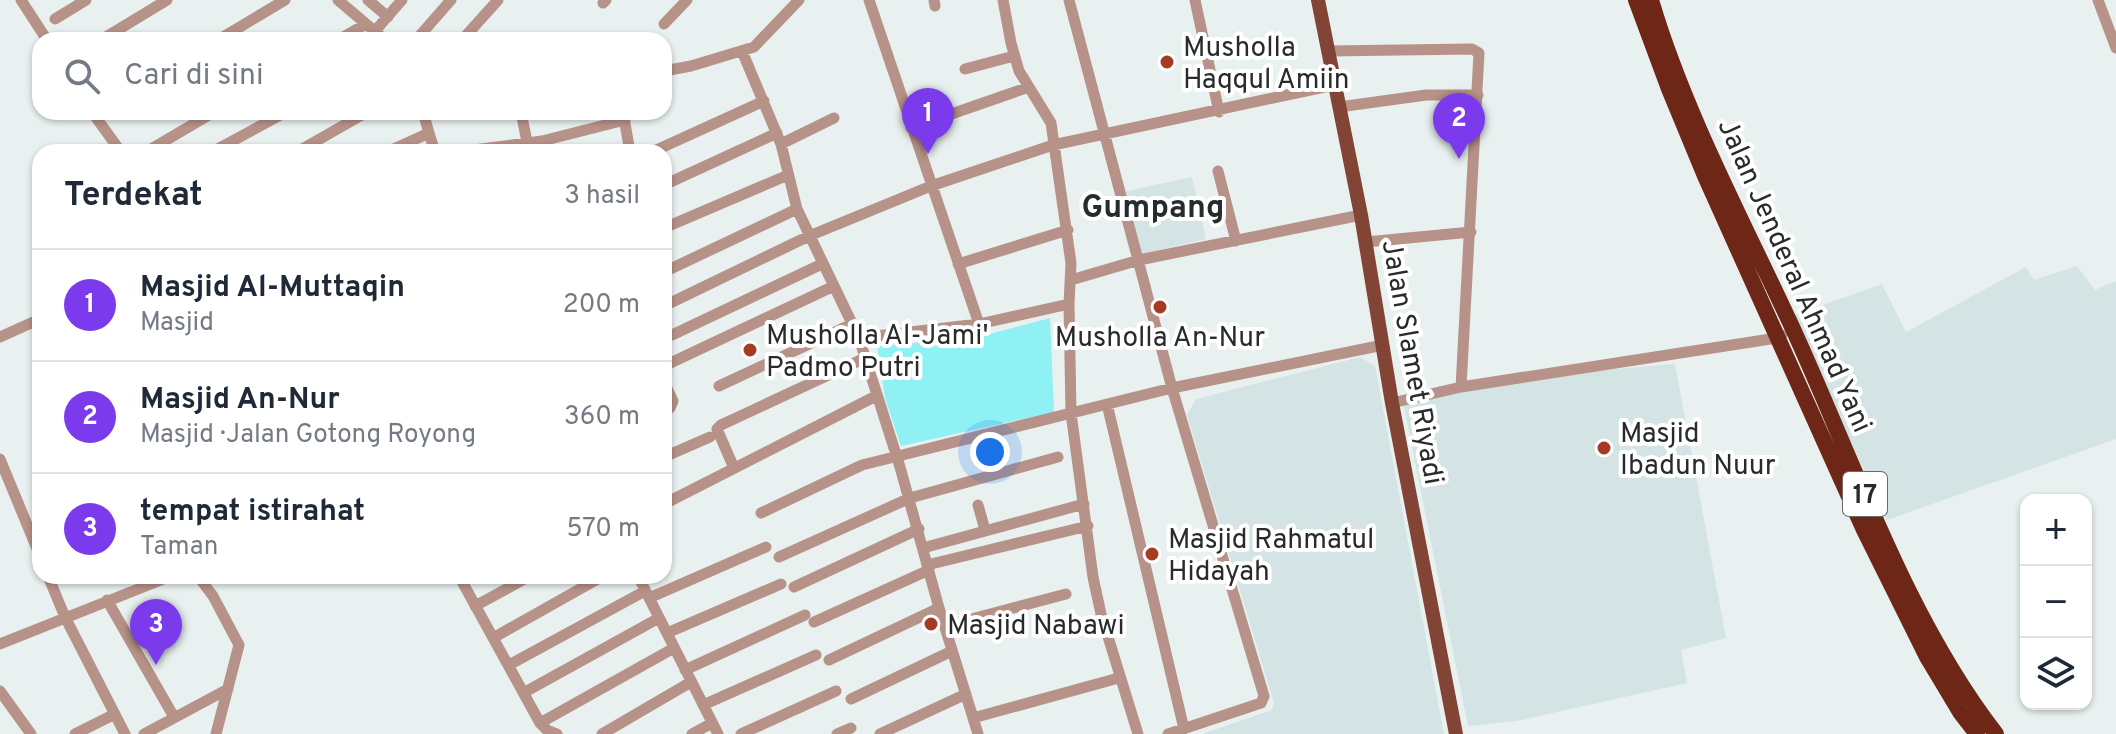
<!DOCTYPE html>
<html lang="id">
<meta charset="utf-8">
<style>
body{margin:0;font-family:Overpass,sans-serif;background:#f2f2f3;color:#1f2937}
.controls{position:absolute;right:24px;bottom:24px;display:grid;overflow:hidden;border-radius:16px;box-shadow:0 2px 6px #0004}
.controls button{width:72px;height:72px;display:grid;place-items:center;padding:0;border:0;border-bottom:2px solid #e0e1e3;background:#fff;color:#1f2937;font:40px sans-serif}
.you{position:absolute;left:990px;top:452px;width:28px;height:28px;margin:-20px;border:6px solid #fff;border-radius:50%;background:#1a73e8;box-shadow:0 0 0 12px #1a73e833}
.badge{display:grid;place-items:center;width:52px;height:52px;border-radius:50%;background:#7c3aed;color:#fff;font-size:26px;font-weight:700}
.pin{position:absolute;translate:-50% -66px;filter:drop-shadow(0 2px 4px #0008)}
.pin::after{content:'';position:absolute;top:42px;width:28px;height:24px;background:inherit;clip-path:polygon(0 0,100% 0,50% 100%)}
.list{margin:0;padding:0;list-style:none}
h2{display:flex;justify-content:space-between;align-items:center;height:104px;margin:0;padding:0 32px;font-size:34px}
h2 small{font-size:26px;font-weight:400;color:#747a83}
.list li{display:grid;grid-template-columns:52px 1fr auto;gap:24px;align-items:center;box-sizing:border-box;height:112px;padding:0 32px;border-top:2px solid #e0e1e3}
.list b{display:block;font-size:30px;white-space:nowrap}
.list p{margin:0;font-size:26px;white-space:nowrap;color:#747a83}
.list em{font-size:26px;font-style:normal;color:#747a83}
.icon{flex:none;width:44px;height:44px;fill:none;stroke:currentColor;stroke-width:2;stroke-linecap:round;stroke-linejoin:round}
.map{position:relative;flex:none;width:2116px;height:734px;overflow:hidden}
.search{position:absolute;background:#fff;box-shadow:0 2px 6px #0004;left:32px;top:32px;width:640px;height:88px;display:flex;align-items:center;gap:20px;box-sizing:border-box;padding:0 28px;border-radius:24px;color:#747a83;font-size:30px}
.panel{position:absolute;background:#fff;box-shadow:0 2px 6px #0004;left:32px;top:144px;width:640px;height:440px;border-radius:24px}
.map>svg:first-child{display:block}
</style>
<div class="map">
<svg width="2116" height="734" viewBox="0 0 2116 734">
<rect width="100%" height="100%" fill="#e9f0f0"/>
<path fill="#d4e3e4" d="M 1192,177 L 1206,239 L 1137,255 L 1123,192 Z
M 2077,266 L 2095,290 L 2116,281 L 2116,439 L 1887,520 L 1792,316 L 1882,284 L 1906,332 L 2026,267 L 2034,280 Z
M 1360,357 L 1375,366 L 1444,734 L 1202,734 L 1272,710 L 1274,703 L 1187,415 L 1196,399 Z
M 1675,364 L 1726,638 L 1681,650 L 1687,683 L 1517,721 L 1468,726 L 1403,402 L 1544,375 Z"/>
<path fill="#90f1f5" d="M 1050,318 L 1054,412 L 901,446 L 885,398 L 877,346 L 975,338 Z"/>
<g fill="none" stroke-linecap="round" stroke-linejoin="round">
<path stroke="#b79288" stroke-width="11" d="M 21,0 L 47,40
M 338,0 L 385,40
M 368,0 L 388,17
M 869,0 L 979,324
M 934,0 L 935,6
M 1003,0 L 1011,43 L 1019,71 L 1051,123 L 1071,263 L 1069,304 L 1071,413 L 1093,577 L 1101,614 L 1138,734
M 1195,0 L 1219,112
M 2098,0 L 2116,48
M 603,3 L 606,0
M 55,19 L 86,0
M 664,24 L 687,0
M 375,31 L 402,0
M 101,40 L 167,0
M 218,40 L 285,0
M 338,40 L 366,24
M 416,40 L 451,0
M 462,40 L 498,0
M 742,51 L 781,144 L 797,209 L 859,338 L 900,467 L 939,608 L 978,734
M 1328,51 L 1472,49 L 1479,53 L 1461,387
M 965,69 L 1014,56
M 664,71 L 691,66 L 754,47 L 799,0
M 1339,107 L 1426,95 L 1478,95
M 92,112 L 121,152
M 521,112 L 529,152
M 623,112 L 630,152
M 911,128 L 1029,87
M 429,133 L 435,152
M 781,144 L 834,118
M 466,151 L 542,141 L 625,120
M 146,152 L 214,112
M 212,152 L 286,112
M 297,152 L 367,112
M 387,152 L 429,133 L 423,112
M 652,152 L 764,101
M 1218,171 L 1236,241
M 664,185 L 777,133
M 664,228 L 788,175
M 1366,242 L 1471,232
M 958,264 L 1068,230
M 664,272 L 797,209
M 1071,280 L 1139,260 L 1361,215
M 664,306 L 809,236 L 931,186 L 1053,145 L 1334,85
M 672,335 L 822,264
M 0,337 L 40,319
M 859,338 L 979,324 L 1069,304
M 664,366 L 834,286
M 664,382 L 673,401 L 670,408 L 664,412
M 719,386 L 852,324
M 1392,403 L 1461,387 L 1777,338 L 1782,335
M 1107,404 L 1184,729
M 664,457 L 710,437
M 0,459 L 40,556
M 734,468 L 717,429 L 721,425 L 865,358
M 664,504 L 876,396
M 978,505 L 985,530
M 761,513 L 862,465 L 1172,388 L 1069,0
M 923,548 L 1084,504
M 779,557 L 910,498 L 1058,457
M 927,565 L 1088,526
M 48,576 L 65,617 L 125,734
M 198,576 L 213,596 L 239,645 L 216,734
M 459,576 L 540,723 L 547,730 L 557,734
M 638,576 L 718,734
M 794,587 L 919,529
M 649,598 L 766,547
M 107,600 L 174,717
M 475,606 L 530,576
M 814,622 L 929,570
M 945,626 L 1066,594
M 667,633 L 781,584
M 493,638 L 603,576
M 0,644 L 171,576
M 829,660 L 939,608
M 509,665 L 645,591
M 685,670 L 805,615
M 0,691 L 31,734
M 525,692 L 659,618
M 851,699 L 952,651
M 703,705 L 816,655
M 973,718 L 1115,679
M 540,723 L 674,648
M 75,734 L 115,714
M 144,734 L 228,689
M 602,734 L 691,682
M 692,734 L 712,723
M 741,734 L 836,691
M 837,734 L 851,728
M 880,734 L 966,694
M 1168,734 L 1261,703 L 1264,696 L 1172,388 L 1383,345"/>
<path stroke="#824535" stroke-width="14" d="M 1318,0 L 1361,215 L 1392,403 L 1456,734"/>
<path stroke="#6e2716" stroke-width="16" d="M 1636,0 L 1669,89 L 1705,176 L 1864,530 L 1927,657 L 1960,712 L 1977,734
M 1651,0 C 1684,112 1744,223 1793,329 C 1854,462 1906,618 1996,734"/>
</g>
<g fill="#a43b22" stroke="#fff" stroke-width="3">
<circle cx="1167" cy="62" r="8"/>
<circle cx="1160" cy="307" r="8"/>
<circle cx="750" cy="350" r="8"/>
<circle cx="1604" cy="448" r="8"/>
<circle cx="1152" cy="554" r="8"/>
<circle cx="931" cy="624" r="8"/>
</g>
<g text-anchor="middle" stroke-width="8" stroke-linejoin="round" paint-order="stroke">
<rect fill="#fff" stroke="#696b6b" stroke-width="2" x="1843" y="472" width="44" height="44" rx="6"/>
<g font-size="26" font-weight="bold" fill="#292b2b">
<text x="1865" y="503">17</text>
</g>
<g font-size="28" fill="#292b2b" stroke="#fff" text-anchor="start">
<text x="1183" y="56">Musholla<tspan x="1183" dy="32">Haqqul Amiin</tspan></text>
<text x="766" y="344">Musholla Al-Jami'<tspan x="766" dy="32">Padmo Putri</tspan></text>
<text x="1160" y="346" text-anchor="middle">Musholla An-Nur</text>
<text x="1620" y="442">Masjid<tspan x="1620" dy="32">Ibadun Nuur</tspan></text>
<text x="1168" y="548">Masjid Rahmatul<tspan x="1168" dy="32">Hidayah</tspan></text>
<text x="947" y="634">Masjid Nabawi</text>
</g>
<g font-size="28" fill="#292b2b" stroke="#fff">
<text transform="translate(1796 275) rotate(66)" y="10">Jalan Jenderal Ahmad Yani</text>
<text transform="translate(1414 362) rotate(80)" y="10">Jalan Slamet Riyadi</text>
</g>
<g font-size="32" font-weight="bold" fill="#262c2c" stroke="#fff">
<text x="1153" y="217">Gumpang</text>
</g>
</g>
</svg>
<div class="controls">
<button>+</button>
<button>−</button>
<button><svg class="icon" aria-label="layers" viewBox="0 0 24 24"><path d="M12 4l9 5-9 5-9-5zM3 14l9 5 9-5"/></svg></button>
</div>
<div class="you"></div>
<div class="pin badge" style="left:928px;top:154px">1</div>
<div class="pin badge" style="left:1459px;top:159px">2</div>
<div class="pin badge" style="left:156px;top:665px">3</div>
<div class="search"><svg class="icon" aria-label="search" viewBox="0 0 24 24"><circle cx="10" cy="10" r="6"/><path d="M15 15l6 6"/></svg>Cari di sini</div>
<section class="panel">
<h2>Terdekat<small>3 hasil</small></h2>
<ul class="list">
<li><span class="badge">1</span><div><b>Masjid Al-Muttaqin</b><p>Masjid</p></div><em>200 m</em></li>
<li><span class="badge">2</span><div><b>Masjid An-Nur</b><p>Masjid · Jalan Gotong Royong</p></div><em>360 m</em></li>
<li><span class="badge">3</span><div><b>tempat istirahat</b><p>Taman</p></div><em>570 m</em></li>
</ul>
</section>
</div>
